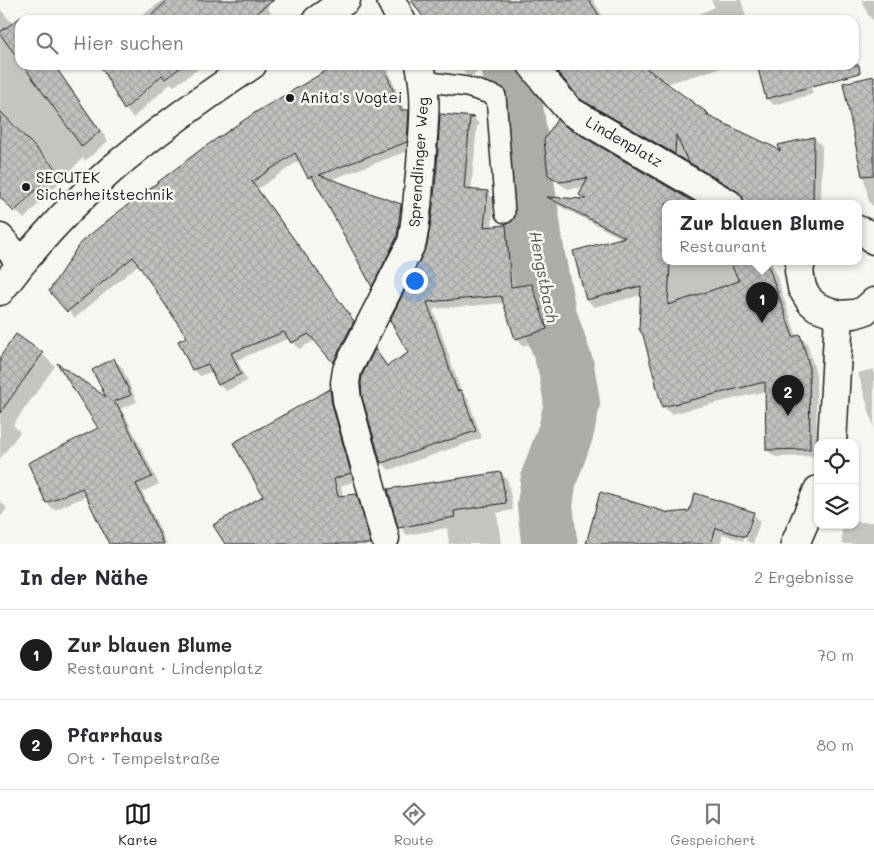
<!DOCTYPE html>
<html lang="de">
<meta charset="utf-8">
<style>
body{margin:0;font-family:Mali,sans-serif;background:#f2f2f3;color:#2b2b33}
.controls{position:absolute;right:15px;bottom:15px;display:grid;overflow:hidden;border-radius:10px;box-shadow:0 1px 4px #0004}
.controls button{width:45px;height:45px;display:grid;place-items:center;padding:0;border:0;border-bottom:1px solid #e1e1e2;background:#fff;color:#2b2b33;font:25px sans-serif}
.you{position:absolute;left:414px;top:280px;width:18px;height:18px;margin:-12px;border:4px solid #fff;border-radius:50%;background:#1a73e8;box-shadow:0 0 0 8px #1a73e833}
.badge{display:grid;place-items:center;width:32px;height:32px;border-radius:50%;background:#1c1c1c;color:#fff;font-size:16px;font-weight:700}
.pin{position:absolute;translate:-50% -41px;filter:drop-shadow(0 1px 2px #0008)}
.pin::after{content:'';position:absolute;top:26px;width:18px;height:15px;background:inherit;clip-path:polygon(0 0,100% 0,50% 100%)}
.popup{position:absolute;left:662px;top:200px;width:200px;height:65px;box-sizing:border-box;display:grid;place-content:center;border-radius:10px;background:#fff;filter:drop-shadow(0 1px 4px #0005);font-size:16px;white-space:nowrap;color:#7c7c81}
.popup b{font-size:19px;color:#2b2b33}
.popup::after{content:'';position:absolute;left:50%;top:100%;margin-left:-10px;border:10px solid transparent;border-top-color:#fff}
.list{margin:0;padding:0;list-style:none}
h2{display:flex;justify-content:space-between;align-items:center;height:65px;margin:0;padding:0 20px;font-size:21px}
h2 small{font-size:16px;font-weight:400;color:#7c7c81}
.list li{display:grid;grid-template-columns:32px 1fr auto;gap:15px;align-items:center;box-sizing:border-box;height:90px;padding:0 20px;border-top:1px solid #e1e1e2}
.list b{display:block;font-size:19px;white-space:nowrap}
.list p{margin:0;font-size:16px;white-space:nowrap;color:#7c7c81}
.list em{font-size:16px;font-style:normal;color:#7c7c81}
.icon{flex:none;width:28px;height:28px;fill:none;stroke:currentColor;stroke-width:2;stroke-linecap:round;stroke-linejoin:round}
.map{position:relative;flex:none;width:874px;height:544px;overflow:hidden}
.search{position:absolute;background:#fff;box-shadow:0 1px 4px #0004;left:15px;right:15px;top:15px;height:55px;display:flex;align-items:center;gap:12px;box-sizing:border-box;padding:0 18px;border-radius:15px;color:#7c7c81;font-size:19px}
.sheet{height:245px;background:#fff}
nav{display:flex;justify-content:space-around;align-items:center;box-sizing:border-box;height:70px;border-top:1px solid #e1e1e2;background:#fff;font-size:14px;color:#7c7c81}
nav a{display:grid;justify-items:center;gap:2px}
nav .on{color:#1c1c1c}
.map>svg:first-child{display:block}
</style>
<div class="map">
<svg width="874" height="544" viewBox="0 0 874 544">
<defs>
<pattern id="building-cross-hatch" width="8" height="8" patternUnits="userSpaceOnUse" patternTransform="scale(1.25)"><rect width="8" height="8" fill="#c0c0bd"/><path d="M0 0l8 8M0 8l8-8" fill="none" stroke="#a4a4a2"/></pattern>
</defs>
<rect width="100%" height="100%" fill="#f6f6f2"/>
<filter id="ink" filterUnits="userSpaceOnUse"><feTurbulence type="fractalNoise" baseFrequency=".02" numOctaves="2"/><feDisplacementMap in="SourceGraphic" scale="10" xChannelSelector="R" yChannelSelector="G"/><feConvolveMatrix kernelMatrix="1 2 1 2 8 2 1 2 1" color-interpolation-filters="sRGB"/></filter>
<g filter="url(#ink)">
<path fill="#0003" d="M 163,0 L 264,0 L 273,17 L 269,20 L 136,20 Z
M 418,0 L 593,0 L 605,20 L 427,20 Z
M 711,0 L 741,0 L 747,20 L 685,20 L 715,7 Z
M 862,0 L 874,0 L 874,21 L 868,15 Z
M 0,9 L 13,24 L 21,19 L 22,20 L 20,20 L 20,65 L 55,65 L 108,141 L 85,161 L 83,158 L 24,219 L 0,195 Z
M 102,65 L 204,65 L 174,86 L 171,83 L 133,118 L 125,109 Z
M 338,65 L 386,65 L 405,111 L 408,112 L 415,119 L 413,149 L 330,180 L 401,205 L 408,212 L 403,244 L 379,292 L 373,286 L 318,183 L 316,184 L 309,177 L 300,160 L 258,189 L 360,329 L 340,369 L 316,340 L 299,349 L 290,338 L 237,360 L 247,381 L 226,391 L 219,384 L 213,371 L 200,376 L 193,369 L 188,338 L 139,264 L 75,318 L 51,291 Z
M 458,65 L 487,65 L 469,78 Z
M 554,65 L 730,65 L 666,84 L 712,119 L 782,153 L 814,138 L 822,146 L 821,204 L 752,204 L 746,198 L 590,107 L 581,98 Z
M 758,65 L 805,65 L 813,94 L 774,105 L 767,98 Z
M 441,115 L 474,118 L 480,125 L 477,126 L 471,191 L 487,192 L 494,199 L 492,227 L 506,226 L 513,234 L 518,287 L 532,286 L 539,293 L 553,336 L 523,346 L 516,338 L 505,303 L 433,309 L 461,391 L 468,399 L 482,438 L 389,470 L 382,462 L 375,351 L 389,367 L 409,354 L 429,245 L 438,167 Z
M 561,126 L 696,204 L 666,204 L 666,262 L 696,262 L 695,265 L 703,262 L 771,262 L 781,287 L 780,287 L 797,337 L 799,336 L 807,343 L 816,374 L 817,456 L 775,457 L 767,450 L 766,391 L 671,414 L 663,406 L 642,295 L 594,307 L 587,300 L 623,239 L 556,204 L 550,198 L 587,201 L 581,195 L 585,187 L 568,189 L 557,182 L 549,174 Z
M 854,130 L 874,140 L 874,207 L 869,202 Z
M 42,354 L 55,366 L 13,425 L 20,432 L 0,459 L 0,359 Z
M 114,360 L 122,367 L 137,402 L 120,409 L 125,415 L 159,484 L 142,492 L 167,544 L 110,544 L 87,496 L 54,510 L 47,503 L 30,463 L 99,429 L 109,401 Z
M 874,369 L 874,428 L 858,373 Z
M 330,391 L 337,398 L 358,480 L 341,486 L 343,497 L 356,495 L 364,503 L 375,544 L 226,544 L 215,525 L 264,496 Z
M 501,473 L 508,481 L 513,510 L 497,513 L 501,544 L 449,544 L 447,528 L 407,535 L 400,527 Z
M 601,494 L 669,515 L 753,513 L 760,521 L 753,544 L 746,541 L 754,516 L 751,516 L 743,541 L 723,534 L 720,544 L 587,544 Z
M 0,501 L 7,508 L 0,518 Z
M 855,522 L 874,522 L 874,544 L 842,544 L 842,525 L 855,525 Z"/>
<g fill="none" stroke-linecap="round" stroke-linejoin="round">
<path stroke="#acaca9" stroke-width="56" d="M 509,65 L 537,256 L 548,313 L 566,367 L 572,403 L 566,431 L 549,478 L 545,505 L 549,541 L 550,544"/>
</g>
<path fill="url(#building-cross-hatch)" stroke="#1c1c1c" d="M 168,0 L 274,0 L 246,20 L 146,20 Z
M 411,0 L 589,0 L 602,20 L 425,20 Z
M 21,17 L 23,20 L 20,20 L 20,61 L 0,34 L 0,32 Z
M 23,65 L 54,65 L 100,131 L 82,147 Z
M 100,65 L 184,65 L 165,79 L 162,75 L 124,110 Z
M 336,65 L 383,65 L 401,110 L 409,110 L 407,142 L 319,175 L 401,204 L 397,237 L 372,287 L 312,176 L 308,178 L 295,153 L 252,182 L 354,321 L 333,363 L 309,334 L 291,343 L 284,332 L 231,353 L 241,374 L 218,385 L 208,364 L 192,370 L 178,341 L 187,337 L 133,257 L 67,312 L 49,291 L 80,243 L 113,216 L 203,148 L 256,112 Z
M 552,65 L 642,65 L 709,114 L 706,115 L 774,147 L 780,151 L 778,145 L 814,137 L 813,204 L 744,203 L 742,196 L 737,191 L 688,162 L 676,135 L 675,154 L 580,99 Z
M 757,65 L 859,65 L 860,73 L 766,99 Z
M 874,76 L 874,175 L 862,176 L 843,83 Z
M 0,111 L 56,169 L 14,212 L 0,197 Z
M 440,114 L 475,117 L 470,118 L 464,189 L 488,191 L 484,227 L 506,225 L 511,287 L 532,284 L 547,329 L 515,339 L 501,296 L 427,302 L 457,391 L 461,390 L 476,431 L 381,463 L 362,397 L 361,383 L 362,375 L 375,349 L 387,366 L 408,353 L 390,320 L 427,245 L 432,215 L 437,167 Z
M 557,119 L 562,124 L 697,204 L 666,204 L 666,262 L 670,262 L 668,305 L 739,281 L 730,262 L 767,262 L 793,337 L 800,334 L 809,365 L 810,449 L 766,450 L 765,382 L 662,407 L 643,335 L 639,329 L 641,286 L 586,300 L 573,251 L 625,237 L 547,197 L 586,199 L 579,195 L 588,178 L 560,182 L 548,175 L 544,140 Z
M 16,334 L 43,353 L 0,413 L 0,357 Z
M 114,358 L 131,395 L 113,402 L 118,406 L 152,477 L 136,484 L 164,544 L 109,544 L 82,488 L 46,503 L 28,463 L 98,428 L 57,363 L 106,397 L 92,370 Z
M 330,389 L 332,404 L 351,473 L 334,479 L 338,496 L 357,494 L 371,544 L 225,544 L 213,525 L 263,496 L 233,443 Z
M 501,472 L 506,503 L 454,511 L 455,517 L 398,528 L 388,489 Z
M 600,492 L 669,513 L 689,511 L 695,493 L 754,512 L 746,537 L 716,528 L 711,544 L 586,544 Z"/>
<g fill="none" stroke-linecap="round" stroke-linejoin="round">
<g stroke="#1c1c1c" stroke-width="22">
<path id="service" d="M 424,81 L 467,87 L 496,96 L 505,213"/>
</g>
<g stroke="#1c1c1c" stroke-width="31">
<path id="minor" d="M 391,0 L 401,20
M 532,65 L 547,84 L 570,111 L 729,204
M 858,230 L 870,235 L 874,240
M 0,238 L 21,262
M 801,262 L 799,271 L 802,288 L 810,301 L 817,307 L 839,315 L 854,314 L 864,311 L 874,302
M 832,443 L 839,315
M 385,538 L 347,400 L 345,383 L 347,370 L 412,242 C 417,217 418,191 421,165 C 423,130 428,100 420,65
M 795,544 L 818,490"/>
</g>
<g stroke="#1c1c1c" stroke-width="31">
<path id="tertiary" d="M 317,20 L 346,0
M 0,291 C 33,247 70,206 111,170 C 155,132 203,98 252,65"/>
</g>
<use href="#service" stroke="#f6f6f2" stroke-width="19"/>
<use href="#minor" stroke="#f6f6f2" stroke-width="28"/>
<use href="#tertiary" stroke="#f6f6f2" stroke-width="28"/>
</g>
</g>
<g fill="#1c1c1c" stroke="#f6f6f2" stroke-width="2">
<circle cx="290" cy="98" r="5"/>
<circle cx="26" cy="187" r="5"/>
</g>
<g text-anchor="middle" stroke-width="5" stroke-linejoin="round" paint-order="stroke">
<g font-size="15" fill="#1c1c1c" stroke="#f6f6f2" text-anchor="start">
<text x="300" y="103">Anita's Vogtei</text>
<text x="36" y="183">SECUTEK<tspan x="36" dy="17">Sicherheitstechnik</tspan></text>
</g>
<g font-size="15" fill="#1c1c1c" stroke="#f6f6f2">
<text transform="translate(624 142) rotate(30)" y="5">Lindenplatz</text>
<text transform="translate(419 162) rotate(-86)" y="5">Sprendlinger Weg</text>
</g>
<g font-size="16" font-style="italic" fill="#565654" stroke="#f6f6f2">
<text transform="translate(544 277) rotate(79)" y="6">Hengstbach</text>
</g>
</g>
</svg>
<div class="controls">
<button><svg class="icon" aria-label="locate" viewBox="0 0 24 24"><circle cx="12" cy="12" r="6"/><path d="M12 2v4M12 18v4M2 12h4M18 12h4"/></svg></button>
<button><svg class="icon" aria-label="layers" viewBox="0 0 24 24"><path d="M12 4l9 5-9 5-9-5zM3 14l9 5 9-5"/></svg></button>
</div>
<div class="you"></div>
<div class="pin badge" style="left:762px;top:323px">1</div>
<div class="popup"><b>Zur blauen Blume</b>Restaurant</div>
<div class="pin badge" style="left:788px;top:416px">2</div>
<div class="search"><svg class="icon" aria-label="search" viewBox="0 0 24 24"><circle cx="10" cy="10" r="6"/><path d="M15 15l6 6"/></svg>Hier suchen</div>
</div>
<section class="sheet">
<h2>In der Nähe<small>2 Ergebnisse</small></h2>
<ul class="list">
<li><span class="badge">1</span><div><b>Zur blauen Blume</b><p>Restaurant · Lindenplatz</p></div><em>70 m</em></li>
<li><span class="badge">2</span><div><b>Pfarrhaus</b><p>Ort · Tempelstraße</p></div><em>80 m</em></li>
</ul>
</section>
<nav>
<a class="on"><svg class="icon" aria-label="map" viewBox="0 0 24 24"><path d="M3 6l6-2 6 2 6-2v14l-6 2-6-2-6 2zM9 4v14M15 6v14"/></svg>Karte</a>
<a><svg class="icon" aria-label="directions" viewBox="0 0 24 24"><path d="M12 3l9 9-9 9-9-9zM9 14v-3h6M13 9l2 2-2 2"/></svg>Route</a>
<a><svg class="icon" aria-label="saved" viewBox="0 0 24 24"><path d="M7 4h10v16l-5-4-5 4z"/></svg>Gespeichert</a>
</nav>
